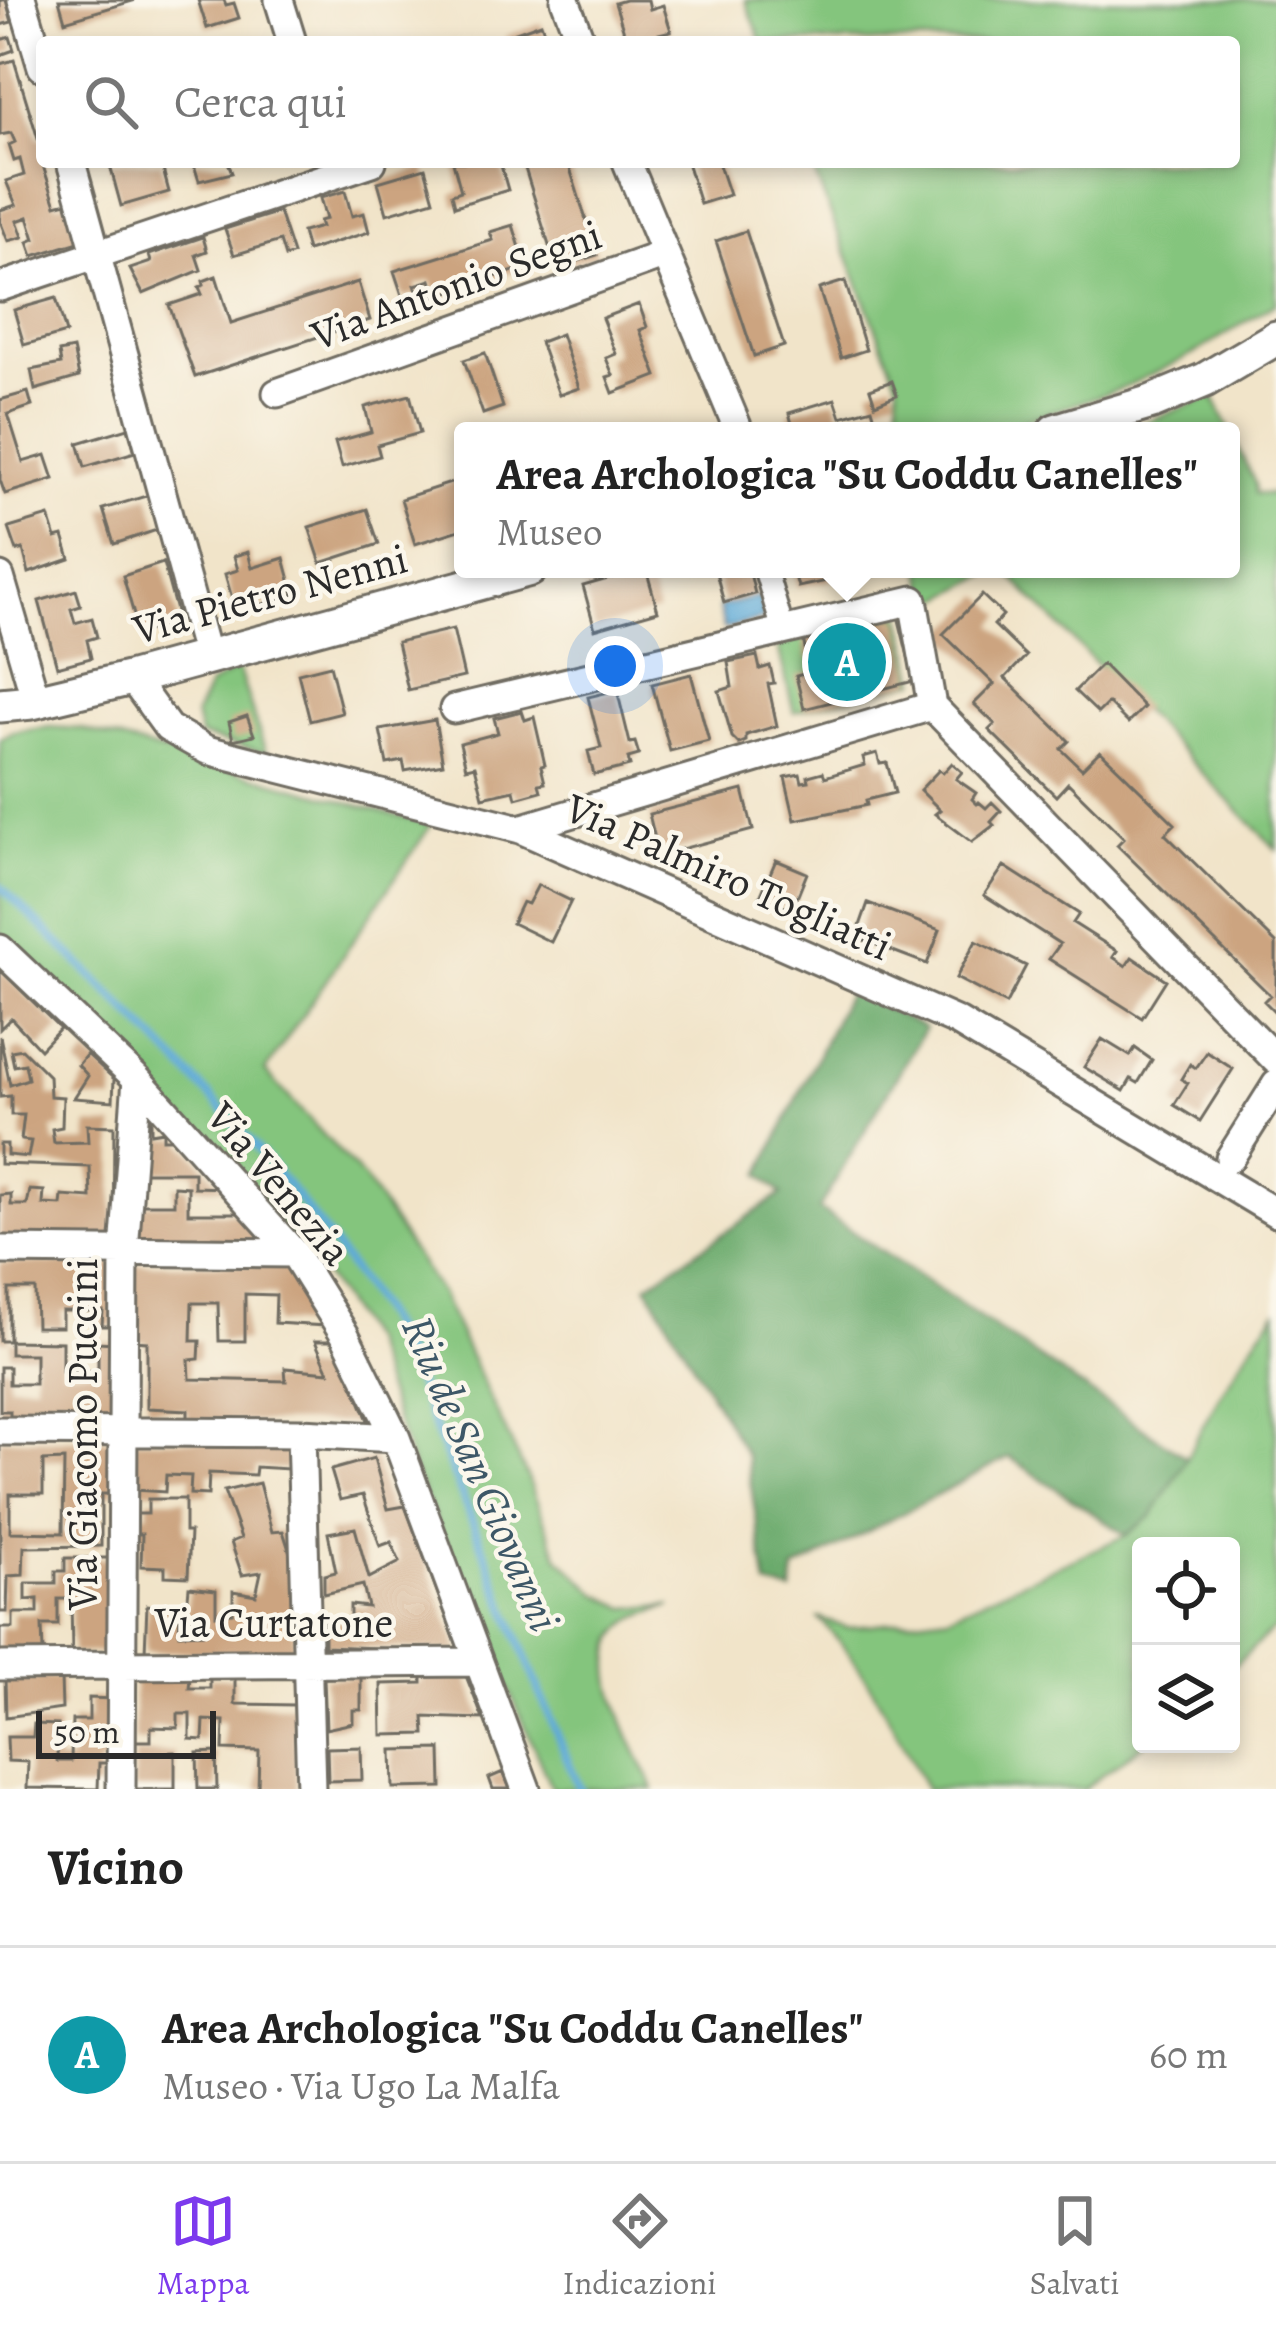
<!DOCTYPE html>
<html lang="it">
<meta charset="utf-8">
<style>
body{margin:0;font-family:Alegreya,serif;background:#f6f6f6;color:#222}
.controls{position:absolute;right:36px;bottom:36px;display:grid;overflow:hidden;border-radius:12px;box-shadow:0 6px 18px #0003}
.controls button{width:108px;height:108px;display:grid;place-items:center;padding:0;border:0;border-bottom:3px solid #e0e0e0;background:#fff;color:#222;font:60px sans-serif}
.scale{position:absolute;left:36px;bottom:30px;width:180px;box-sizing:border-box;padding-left:12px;border:6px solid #2b2b2b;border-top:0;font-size:33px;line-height:42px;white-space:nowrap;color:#2b2b2b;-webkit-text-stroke:9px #fbf7ec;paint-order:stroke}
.you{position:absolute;left:615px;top:666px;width:42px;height:42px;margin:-30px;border:9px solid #fff;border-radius:50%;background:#1a73e8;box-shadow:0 0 0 18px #1a73e833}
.badge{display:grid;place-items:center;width:78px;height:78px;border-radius:50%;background:#7c3aed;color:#fff;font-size:39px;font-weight:700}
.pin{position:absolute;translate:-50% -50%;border:6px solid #fff;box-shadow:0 3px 12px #0006}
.popup{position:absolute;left:454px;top:422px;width:786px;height:156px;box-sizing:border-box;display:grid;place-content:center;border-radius:12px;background:#fff;filter:drop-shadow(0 3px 9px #0005);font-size:39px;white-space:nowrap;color:#767676}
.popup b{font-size:45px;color:#222}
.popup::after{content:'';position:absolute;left:50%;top:100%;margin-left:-24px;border:24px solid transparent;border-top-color:#fff}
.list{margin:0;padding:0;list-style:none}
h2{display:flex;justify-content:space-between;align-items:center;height:156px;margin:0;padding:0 48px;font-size:51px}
h2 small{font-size:39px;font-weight:400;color:#767676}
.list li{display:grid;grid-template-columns:78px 1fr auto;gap:36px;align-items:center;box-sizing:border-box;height:216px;padding:0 48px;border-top:3px solid #e0e0e0}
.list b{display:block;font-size:45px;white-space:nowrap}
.list p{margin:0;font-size:39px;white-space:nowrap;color:#767676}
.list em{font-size:39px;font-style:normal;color:#767676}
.icon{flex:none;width:66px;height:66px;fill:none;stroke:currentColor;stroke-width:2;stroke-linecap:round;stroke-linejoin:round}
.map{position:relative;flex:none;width:1276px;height:1789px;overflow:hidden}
.search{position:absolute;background:#fff;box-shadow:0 6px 18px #0003;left:36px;right:36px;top:36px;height:132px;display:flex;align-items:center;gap:30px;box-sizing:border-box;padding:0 42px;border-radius:12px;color:#767676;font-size:45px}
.sheet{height:372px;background:#fff}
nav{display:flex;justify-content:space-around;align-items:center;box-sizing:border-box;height:168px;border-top:3px solid #e0e0e0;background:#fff;font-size:33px;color:#767676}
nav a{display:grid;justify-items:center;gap:6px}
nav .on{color:#7c3aed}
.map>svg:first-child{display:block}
</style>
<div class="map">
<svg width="1276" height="1789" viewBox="0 0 1276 1789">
<rect width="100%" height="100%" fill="#fbf7ec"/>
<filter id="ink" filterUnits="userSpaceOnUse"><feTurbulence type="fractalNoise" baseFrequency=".00833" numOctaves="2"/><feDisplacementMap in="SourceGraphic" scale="24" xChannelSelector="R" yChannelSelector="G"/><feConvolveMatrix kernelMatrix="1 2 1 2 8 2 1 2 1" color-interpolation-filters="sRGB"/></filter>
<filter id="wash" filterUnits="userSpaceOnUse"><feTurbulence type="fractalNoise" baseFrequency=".004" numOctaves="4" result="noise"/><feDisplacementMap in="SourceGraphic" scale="48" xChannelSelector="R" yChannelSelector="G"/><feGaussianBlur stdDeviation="2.7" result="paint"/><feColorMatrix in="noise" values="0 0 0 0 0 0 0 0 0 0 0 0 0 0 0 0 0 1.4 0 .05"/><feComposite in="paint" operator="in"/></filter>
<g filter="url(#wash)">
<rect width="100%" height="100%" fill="#f1e4c9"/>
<path fill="#84c57d" stroke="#587854" stroke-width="3" d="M 745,0 L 1276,0 L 1276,303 L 1194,354 L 1120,389 L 993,431 L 900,431 L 898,383 L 810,162 L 1234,162 L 1234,42 L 762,42 Z
M 1213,396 L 1230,431 L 1123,431 Z
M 1231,433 L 1255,484 L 1256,494 L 1276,494 L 1276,849 L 1004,569 L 1231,569 Z
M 921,569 L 997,569 L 930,605 Z
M 901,613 L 917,681 L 794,712 L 777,643 Z
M 238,668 L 266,753 L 200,736 L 195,715 L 209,686 Z
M 50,727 L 81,729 L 431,825 L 265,1071 L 365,1180 L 441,1295 L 527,1476 L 559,1558 L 598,1594 L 626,1608 L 672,1606 C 658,1611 639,1614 628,1623 C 582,1659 636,1748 654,1789 L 552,1789 L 412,1466 L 369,1342 L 325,1276 L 0,933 L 0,739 L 14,732 Z
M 1276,1312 L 1276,1627 L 1231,1668 L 1231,1546 L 1141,1546 L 1141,1744 L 1144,1744 L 1084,1789 L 926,1789 C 896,1731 865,1663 817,1617 L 847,1628 L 948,1615 L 1127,1535 C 1167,1505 1182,1465 1205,1422 C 1226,1384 1249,1346 1276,1312 Z"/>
<path fill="#6baa6c" stroke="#4b6a4c" stroke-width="3" d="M 849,990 L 925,1028 L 819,1209 L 1187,1458 L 1152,1516 L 1126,1535 L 1009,1457 L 795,1570 L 792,1592 L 767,1586 L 746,1455 L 647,1285 L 782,1194 L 760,1175 Z"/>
<path fill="#5eaad7" stroke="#446a81" stroke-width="3" d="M 760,596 L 764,619 L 724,629 L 719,607 Z"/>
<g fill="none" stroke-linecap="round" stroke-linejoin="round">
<path stroke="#5eaad7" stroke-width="8" d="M 0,886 C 142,1025 291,1163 394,1335 C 415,1371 428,1414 444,1452 C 491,1564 532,1678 580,1789"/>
</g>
<g id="blocks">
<path fill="#cca480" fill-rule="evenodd" d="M 0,0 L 6,0 L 12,22 L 0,25 Z
M 59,0 L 133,0 L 133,1 L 65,21 Z
M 198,0 L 224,0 L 226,5 L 234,3 L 239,18 L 207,28 Z
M 625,0 L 648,0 L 650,9 L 663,5 L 671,31 L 627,42 L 615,3 Z
M 541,23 L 548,42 L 507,42 L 505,36 Z
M 10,37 L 14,50 L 0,55 L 0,40 Z
M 14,60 L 38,139 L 42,138 L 42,162 L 46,162 L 44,169 L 56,205 L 67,202 L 79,242 L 33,256 L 28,242 L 35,239 L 28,217 L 17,221 L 23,237 L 8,241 L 0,221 L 0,210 L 16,205 L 6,181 L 24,175 L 20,159 L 14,161 L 9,145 L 15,142 L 11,133 L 0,135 L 0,64 Z
M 109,162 L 161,162 L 169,192 L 121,206 Z
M 193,162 L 228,162 L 232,173 L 199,181 Z
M 453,162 L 500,162 L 508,190 L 455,206 L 452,194 L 461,191 Z
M 523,162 L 568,162 L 597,255 L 556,268 Z
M 687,162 L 718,162 L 729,195 L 700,204 Z
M 425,168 L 434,200 L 387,214 L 378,182 Z
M 345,191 L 352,216 L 364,213 L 369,232 L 307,251 L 302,232 L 321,227 L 319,221 L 326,219 L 320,198 Z
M 279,212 L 293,254 L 285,257 L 280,241 L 234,255 L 225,229 Z
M 513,225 L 526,267 L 436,296 L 431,280 L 415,285 L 418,293 L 403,298 L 394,271 L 493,240 L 490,232 Z
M 746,231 L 784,346 L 754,356 L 716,241 Z
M 203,237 L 207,251 L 196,255 L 201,270 L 143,294 L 130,269 L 151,262 L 149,255 Z
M 216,276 L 231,323 L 358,282 L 370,320 L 195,377 L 169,305 L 202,294 L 199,287 L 204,285 L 203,281 Z
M 845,281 L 866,350 L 841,358 L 819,289 Z
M 56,298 L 66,333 L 24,345 L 14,310 Z
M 639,304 L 647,327 L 640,330 L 657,376 L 613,393 L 607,377 L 613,375 L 606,358 L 616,354 L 602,318 Z
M 561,334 L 579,388 L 559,395 L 540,342 Z
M 73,349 L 79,377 L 35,390 L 31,370 L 61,364 L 59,352 Z
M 485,353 L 503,407 L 483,414 L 464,360 Z
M 892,381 L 897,395 L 875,404 L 870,389 Z
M 28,392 L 32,406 L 8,414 L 23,462 L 46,455 L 54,479 L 5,494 L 0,480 L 0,400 Z
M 410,395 L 420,433 L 377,445 L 380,456 L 342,467 L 335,442 L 371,432 L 365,407 Z
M 835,399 L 841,417 L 872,408 L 876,422 L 882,420 L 885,431 L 840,431 L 837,423 L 821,427 L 822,431 L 794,431 L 789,413 Z
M 128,428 L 135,452 L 85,467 L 78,443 Z
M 463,479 L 463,529 L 415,544 L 401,499 Z
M 149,495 L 160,529 L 114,544 L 103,509 Z
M 367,509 L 379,544 L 321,563 L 309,527 Z
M 49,516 L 56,538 L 63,536 L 70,559 L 29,573 L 23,549 L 17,551 L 9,528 Z
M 248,552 L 252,568 L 284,558 L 294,595 L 236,612 L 225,574 L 238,570 L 234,556 Z
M 163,563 L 179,622 L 139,633 L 123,576 Z
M 643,569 L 646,569 L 658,611 L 595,629 L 583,586 Z
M 715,569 L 749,569 L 755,594 L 724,603 Z
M 793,569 L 874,569 L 875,571 L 798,587 Z
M 76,590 L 81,606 L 71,609 L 75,623 L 92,618 L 97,637 L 87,640 L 91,658 L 57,667 L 39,601 Z
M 982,595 L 1003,615 L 994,625 L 1026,656 L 1005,678 L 1069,741 L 1061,749 L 1082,769 L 1100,751 L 1175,824 L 1165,834 L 1276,943 L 1276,1013 L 1264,1001 L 1270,995 L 1117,845 L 1124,838 L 1068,783 L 1056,796 L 989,730 L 995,724 L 974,704 L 994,684 L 943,634 Z
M 898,616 L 914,681 L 804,709 L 796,676 L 830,667 L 822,635 Z
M 453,629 L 464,677 L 408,690 L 397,642 Z
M 819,634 L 824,655 L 807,659 L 803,638 Z
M 757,656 L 760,669 L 770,666 L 774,683 L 768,684 L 777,726 L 746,735 L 746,741 L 739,744 L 732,737 L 719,691 L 732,687 L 728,662 Z
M 1102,664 L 1144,707 L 1128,723 L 1108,703 L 1098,713 L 1075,691 Z
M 330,665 L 342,713 L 310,721 L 298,673 Z
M 691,674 L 709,741 L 670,751 L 652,684 Z
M 617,690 L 630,743 L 635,742 L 639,755 L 628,758 L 630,766 L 594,775 L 588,751 L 601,748 L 588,697 Z
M 522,711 L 525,720 L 534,717 L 545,765 L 541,766 L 545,783 L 539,784 L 541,791 L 516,798 L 514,790 L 483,797 L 475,766 L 466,768 L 460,743 L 498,733 L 494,718 Z
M 247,716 L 254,735 L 233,740 L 229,722 Z
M 435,720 L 443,764 L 405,771 L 403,761 L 387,764 L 380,730 Z
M 877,753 L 880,764 L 887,763 L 895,793 L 866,800 L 867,805 L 795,820 L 785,777 L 800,774 L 802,782 L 809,781 L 808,776 L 823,772 L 825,777 L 865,765 L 863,757 Z
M 952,763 L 962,772 L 956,779 L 976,793 L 972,799 L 977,804 L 979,802 L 986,808 L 992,802 L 1001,811 L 991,822 L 994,825 L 972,842 L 935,814 L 940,810 L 920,790 L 939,770 L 943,773 Z
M 743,790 L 753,830 L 659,855 L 649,814 Z
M 776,860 L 807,873 L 792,910 L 760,897 Z
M 1004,866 L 1079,914 L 1073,923 L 1117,951 L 1113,957 L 1126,966 L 1132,957 L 1166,980 L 1142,1018 L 1049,959 L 1060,944 L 984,895 Z
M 538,885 L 571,901 L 551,942 L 512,923 L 522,902 L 528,904 Z
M 868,903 L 940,930 L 927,964 L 856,937 Z
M 976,941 L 1026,966 L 1006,1004 L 956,978 Z
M 0,970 L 60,1028 L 40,1049 L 11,1018 L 0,1029 Z
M 0,1036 L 10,1085 L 28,1079 L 25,1064 L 14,1066 L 11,1051 L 22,1049 L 49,1076 L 50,1096 L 63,1097 L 62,1127 L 52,1129 L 54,1143 L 88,1142 L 87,1125 L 114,1126 L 113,1241 L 0,1241 L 0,1195 L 11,1194 L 11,1205 L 27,1205 L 30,1190 L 44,1191 L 43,1204 L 61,1205 L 62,1196 L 91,1198 L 90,1167 L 0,1164 L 0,1144 L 7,1144 L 7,1155 L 28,1157 L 31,1141 L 21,1140 L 24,1115 L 11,1115 L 11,1096 L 0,1097 Z
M 1102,1039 L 1130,1056 L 1135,1048 L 1152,1060 L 1138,1083 L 1131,1079 L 1124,1091 L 1084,1067 Z
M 1207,1052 L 1233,1069 L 1200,1121 L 1174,1105 L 1188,1083 L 1181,1079 L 1190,1064 L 1196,1068 Z
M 87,1054 L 114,1079 L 113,1101 L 74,1098 L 88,1076 L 78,1065 Z
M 137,1120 L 151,1120 L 151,1133 L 163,1131 L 163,1139 L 179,1139 L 224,1188 L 194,1187 L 194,1172 L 136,1172 Z
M 174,1186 L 188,1187 L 188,1213 L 247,1213 L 269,1244 L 134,1240 L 135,1204 L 174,1204 Z
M 0,1263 L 115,1264 L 114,1326 L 102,1326 L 103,1311 L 62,1311 L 62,1327 L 36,1327 L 35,1289 L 9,1289 L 9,1341 L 0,1341 Z
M 134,1264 L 285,1265 L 327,1326 L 275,1323 L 276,1295 L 245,1294 L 245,1341 L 219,1341 L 218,1303 L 192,1303 L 191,1341 L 200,1341 L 199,1359 L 189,1360 L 190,1379 L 286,1381 L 285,1368 L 329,1372 L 315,1341 L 336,1341 L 369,1423 L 188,1421 L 188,1410 L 147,1408 L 147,1342 L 133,1341 Z
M 10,1341 L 62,1342 L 62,1371 L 98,1371 L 98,1342 L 114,1343 L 114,1421 L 10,1421 L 10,1411 L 0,1411 L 0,1367 L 9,1367 L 9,1384 L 35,1384 L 35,1354 L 10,1354 Z
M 0,1439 L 114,1440 L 114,1494 L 101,1494 L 101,1546 L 24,1547 L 23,1575 L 8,1576 L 7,1612 L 0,1612 ZM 64,1460 L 63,1533 L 10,1532 L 10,1494 L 43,1494 L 43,1461 Z
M 134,1440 L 289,1442 L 288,1469 L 256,1467 L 255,1475 L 209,1473 L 208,1495 L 190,1494 L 191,1476 L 166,1475 L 165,1492 L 134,1490 Z
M 374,1458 L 388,1509 L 405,1506 L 459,1651 L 324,1646 L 324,1619 L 350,1622 L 350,1605 L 368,1607 L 363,1585 L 324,1594 L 324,1575 L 336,1572 L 328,1533 L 355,1528 L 369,1578 L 400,1562 L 391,1542 L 380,1546 L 363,1495 L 340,1500 L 331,1470 Z
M 259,1483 L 272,1532 L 283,1531 L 296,1572 L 294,1652 L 145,1652 L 147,1605 L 180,1610 L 179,1634 L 206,1633 L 207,1622 L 186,1619 L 189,1587 L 216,1590 L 216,1615 L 233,1613 L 233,1591 L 256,1595 L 261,1572 L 242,1575 L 231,1542 L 241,1538 L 224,1491 Z
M 148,1499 L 185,1499 L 185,1532 L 190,1532 L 188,1577 L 165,1576 L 165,1567 L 141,1566 L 142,1534 L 134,1534 L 134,1514 L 148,1514 Z
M 65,1558 L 114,1558 L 114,1652 L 72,1653 L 71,1599 L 58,1599 L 58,1625 L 42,1625 L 43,1653 L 0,1653 L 0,1628 L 13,1628 L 13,1613 L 38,1613 L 38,1599 L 26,1600 L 26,1583 L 56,1583 L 56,1571 L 65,1571 Z
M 466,1676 L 483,1719 L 424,1717 L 425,1734 L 382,1735 L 381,1684 L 422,1683 L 422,1677 Z
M 361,1677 L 361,1710 L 353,1710 L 353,1723 L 326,1729 L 324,1678 Z
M 5,1678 L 61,1678 L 62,1709 L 6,1717 Z
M 134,1678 L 190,1678 L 189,1688 L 210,1688 L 210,1678 L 235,1678 L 235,1704 L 294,1705 L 297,1789 L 258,1789 L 259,1751 L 223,1750 L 224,1721 L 204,1720 L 203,1740 L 190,1739 L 190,1714 L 178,1714 L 178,1728 L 151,1727 L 151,1741 L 134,1741 Z
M 89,1698 L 113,1699 L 111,1763 L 99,1763 L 98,1789 L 27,1788 L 28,1762 L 8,1761 L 7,1737 L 33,1737 L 34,1724 L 58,1725 L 57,1761 L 71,1761 L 72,1720 L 89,1720 Z
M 361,1747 L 362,1780 L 328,1781 L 327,1748 Z
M 441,1749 L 442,1787 L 393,1788 L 392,1750 Z
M 175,1752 L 175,1789 L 134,1789 L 134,1754 Z
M 216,1752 L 217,1789 L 198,1789 L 197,1753 Z
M 503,1772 L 510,1789 L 493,1789 L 489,1778 Z"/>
</g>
</g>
<g filter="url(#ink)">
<use href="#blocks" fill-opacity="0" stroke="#706c62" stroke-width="3"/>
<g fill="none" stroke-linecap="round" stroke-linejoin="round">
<g stroke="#706c62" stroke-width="27">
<path id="pedestrian" d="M 765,569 L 783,630"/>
</g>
<g stroke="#706c62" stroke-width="33">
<path id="minor" d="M 22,0 L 42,67
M 279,0 L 292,42
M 565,0 L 581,42
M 71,162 L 207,657
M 627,162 L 739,431
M 0,287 L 372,162
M 277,393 L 663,255
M 0,577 L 32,687 L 32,702
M 132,678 L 168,728 L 207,750 L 520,829 L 958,1022 L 1276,1213
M 454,709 L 913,600 L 932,706
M 520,829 L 932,706 L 1276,1060
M 0,949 L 137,1079 L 294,1253 L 345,1335 L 396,1438 L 526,1789
M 1230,1158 L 1276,1085
M 0,1250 L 294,1253
M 0,1431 L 301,1433 L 396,1438
M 301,1433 L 311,1789
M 0,1666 L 476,1662
M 121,1789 L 124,1251 L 137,1079"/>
</g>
<g stroke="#706c62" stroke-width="39">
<path id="tertiary" d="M 1055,431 L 1152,402 L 1205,380 L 1276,338
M 0,705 L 32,702 L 132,678 L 530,569"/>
</g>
<use href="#pedestrian" stroke="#fff" stroke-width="21"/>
<use href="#minor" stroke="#fff" stroke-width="27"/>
<use href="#tertiary" stroke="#fff" stroke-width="33"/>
</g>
</g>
<g text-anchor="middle" stroke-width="9" stroke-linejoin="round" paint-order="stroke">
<g font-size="42" fill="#2b2b2b" stroke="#fbf7ec">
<text transform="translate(456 284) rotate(-20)" y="15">Via Antonio Segni</text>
<text transform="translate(270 593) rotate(-15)" y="15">Via Pietro Nenni</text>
<text transform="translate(729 876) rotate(24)" y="15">Via Palmiro Togliatti</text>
<text transform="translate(280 1183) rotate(50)" y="15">Via Venezia</text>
<text transform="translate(82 1434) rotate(-90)" y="15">Via Giacomo Puccini</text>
<text x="274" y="1637">Via Curtatone</text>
</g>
<g font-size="45" font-style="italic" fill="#3d5767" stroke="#fbf7ec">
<text transform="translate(482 1473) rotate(67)" y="16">Riu de San Giovanni</text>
</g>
</g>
</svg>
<div class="controls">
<button><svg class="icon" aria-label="locate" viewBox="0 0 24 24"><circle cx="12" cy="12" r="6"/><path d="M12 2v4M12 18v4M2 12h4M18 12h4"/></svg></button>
<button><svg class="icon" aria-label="layers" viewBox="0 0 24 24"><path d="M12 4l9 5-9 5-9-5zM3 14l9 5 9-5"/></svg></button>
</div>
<div class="scale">50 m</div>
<div class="you"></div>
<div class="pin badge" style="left:847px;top:662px;background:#0f9aa8">A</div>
<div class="popup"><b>Area Archologica &quot;Su Coddu Canelles&quot;</b>Museo</div>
<div class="search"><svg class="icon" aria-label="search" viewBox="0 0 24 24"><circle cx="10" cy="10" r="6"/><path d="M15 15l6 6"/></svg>Cerca qui</div>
</div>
<section class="sheet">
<h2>Vicino<small></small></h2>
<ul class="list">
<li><span class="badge" style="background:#0f9aa8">A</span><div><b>Area Archologica &quot;Su Coddu Canelles&quot;</b><p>Museo · Via Ugo La Malfa</p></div><em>60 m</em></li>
</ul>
</section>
<nav>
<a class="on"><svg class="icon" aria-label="map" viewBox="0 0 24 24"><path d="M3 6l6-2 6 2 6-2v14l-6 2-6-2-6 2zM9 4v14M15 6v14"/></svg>Mappa</a>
<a><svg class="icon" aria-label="directions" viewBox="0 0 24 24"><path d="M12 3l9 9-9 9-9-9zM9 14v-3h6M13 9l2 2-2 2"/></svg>Indicazioni</a>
<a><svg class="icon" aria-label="saved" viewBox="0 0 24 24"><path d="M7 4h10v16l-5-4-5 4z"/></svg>Salvati</a>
</nav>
